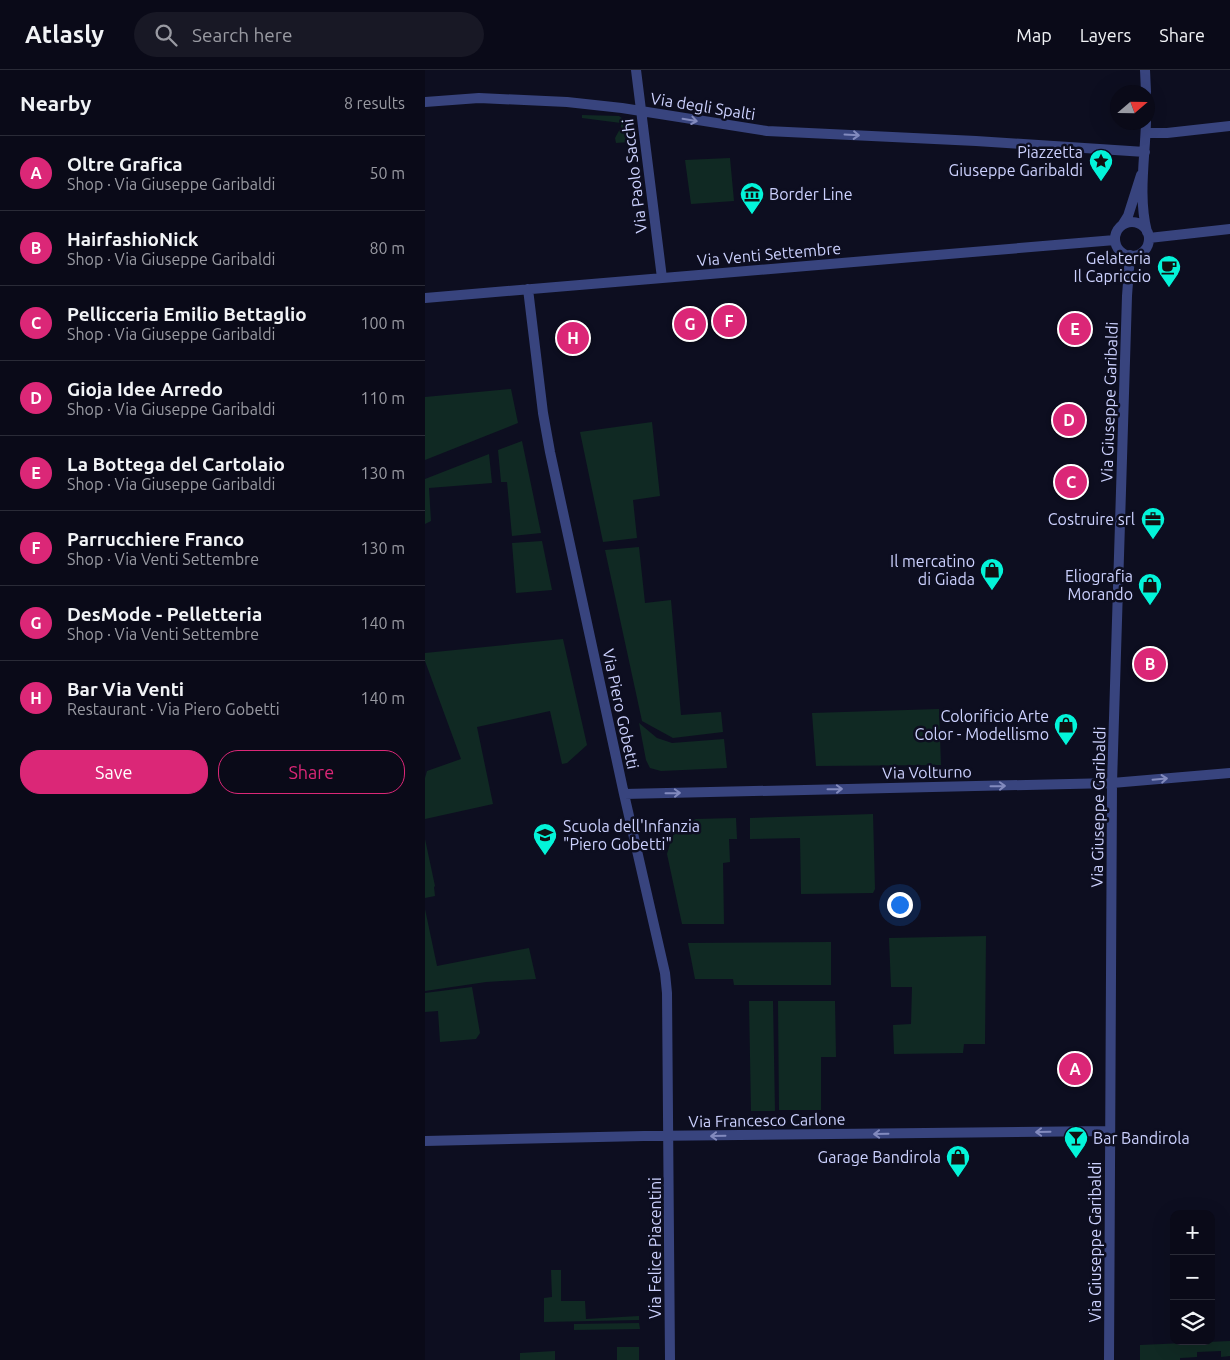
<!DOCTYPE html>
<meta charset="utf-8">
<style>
body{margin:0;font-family:Ubuntu,sans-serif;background:#181825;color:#f1f3f6}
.controls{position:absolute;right:15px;bottom:15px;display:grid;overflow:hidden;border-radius:10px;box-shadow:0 5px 20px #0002}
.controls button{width:45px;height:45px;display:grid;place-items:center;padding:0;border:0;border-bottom:1px solid #2a2b37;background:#0a0a18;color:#f1f3f6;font:25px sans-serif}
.compass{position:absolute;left:685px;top:15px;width:45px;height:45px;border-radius:50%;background:#0a0a18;box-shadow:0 5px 20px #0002;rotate:70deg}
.you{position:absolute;left:474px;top:834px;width:18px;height:18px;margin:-12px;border:4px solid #fff;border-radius:50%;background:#1a73e8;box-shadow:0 0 0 8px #1a73e833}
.badge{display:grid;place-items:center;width:32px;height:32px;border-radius:50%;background:#db2777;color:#fff;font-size:16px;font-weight:700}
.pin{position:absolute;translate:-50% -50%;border:2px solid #fff;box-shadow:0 1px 5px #0006}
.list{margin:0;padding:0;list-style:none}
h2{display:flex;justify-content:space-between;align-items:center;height:65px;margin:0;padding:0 20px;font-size:21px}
h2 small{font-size:16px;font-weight:400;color:#999aa2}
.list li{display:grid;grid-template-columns:32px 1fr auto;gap:15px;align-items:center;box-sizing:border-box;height:75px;padding:0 20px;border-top:1px solid #2a2b37}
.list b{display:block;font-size:19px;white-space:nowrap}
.list p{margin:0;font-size:16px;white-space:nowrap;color:#999aa2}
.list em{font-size:16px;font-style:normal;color:#999aa2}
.actions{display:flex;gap:10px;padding:15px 20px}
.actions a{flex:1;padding:11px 0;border:1px solid #db2777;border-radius:20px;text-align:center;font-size:18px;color:#db2777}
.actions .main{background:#db2777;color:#fff}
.icon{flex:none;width:28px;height:28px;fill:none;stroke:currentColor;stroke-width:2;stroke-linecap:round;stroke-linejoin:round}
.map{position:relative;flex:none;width:805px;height:1290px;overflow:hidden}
header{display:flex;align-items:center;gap:30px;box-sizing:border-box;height:70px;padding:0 25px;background:#0a0a18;border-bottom:1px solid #2a2b37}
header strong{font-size:24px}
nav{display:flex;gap:28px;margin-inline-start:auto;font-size:18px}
.search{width:350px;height:45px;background:#181825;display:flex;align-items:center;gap:12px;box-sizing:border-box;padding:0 18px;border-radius:28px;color:#999aa2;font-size:19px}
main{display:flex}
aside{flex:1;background:#0a0a18}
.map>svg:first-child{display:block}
</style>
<header>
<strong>Atlasly</strong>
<div class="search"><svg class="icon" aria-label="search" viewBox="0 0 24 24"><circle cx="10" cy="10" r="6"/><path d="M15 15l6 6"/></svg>Search here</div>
<nav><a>Map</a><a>Layers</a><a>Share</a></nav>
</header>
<main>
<aside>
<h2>Nearby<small>8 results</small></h2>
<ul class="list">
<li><span class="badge">A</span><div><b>Oltre Grafica</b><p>Shop · Via Giuseppe Garibaldi</p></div><em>50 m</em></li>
<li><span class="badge">B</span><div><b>HairfashioNick</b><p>Shop · Via Giuseppe Garibaldi</p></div><em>80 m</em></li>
<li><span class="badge">C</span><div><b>Pellicceria Emilio Bettaglio</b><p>Shop · Via Giuseppe Garibaldi</p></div><em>100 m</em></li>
<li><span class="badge">D</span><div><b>Gioja Idee Arredo</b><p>Shop · Via Giuseppe Garibaldi</p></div><em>110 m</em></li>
<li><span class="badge">E</span><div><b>La Bottega del Cartolaio</b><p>Shop · Via Giuseppe Garibaldi</p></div><em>130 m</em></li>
<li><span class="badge">F</span><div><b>Parrucchiere Franco</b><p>Shop · Via Venti Settembre</p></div><em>130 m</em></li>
<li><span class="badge">G</span><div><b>DesMode - Pelletteria</b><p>Shop · Via Venti Settembre</p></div><em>140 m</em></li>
<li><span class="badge">H</span><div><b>Bar Via Venti</b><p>Restaurant · Via Piero Gobetti</p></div><em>140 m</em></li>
</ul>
<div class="actions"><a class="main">Save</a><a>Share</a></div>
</aside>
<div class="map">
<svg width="805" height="1290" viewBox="0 0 805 1290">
<rect width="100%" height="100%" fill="#0d0e20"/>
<path fill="#102923" d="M 157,45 L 194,46 L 201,51 L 205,72 L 191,73 L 190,68 L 196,57 L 196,53 L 157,48 Z
M 305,88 L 309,131 L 266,134 L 260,90 Z
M 86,319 L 93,353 L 0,390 L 0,327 Z
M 227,352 L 235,426 L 208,430 L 212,468 L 178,472 L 155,362 Z
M 97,371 L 116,463 L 87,466 L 82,412 L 76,412 L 73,380 Z
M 64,384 L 67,413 L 4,418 L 6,451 L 0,454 L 0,409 Z
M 117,471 L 127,520 L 91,523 L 87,473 Z
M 214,477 L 220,533 L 246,530 L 256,645 L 296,642 L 298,662 L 248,668 L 217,651 L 180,480 Z
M 138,569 L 162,675 L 142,693 L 137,694 L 125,641 L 52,657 L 68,734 L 0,749 L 0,708 L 2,701 L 36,689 L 0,591 L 0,583 Z
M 514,639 L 516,695 L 391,696 L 387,643 Z
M 214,653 L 232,668 L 247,673 L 299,669 L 302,698 L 236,701 L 225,698 L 221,690 Z
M 448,744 L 450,819 L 448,823 L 376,824 L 375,768 L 325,769 L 325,748 Z
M 311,748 L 312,769 L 304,769 L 305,792 L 298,793 L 299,854 L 257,854 L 242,784 L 247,767 L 256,756 L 271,749 Z
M 0,769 L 10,816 L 9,817 L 10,826 L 0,828 Z
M 0,839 L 12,896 L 104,878 L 111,909 L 61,912 L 0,921 Z
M 561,866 L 560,974 L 539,974 L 538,983 L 469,984 L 468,955 L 486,954 L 487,917 L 466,917 L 464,868 Z
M 406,872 L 406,915 L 309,915 L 308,909 L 270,909 L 263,873 Z
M 47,917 L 55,963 L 51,969 L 15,972 L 13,941 L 0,942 L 0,923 Z
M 324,931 L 348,931 L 350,1041 L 326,1041 Z
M 353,931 L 410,931 L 411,987 L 396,987 L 396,1040 L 354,1040 Z
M 126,1200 L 136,1200 L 136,1231 L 160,1231 L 161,1249 L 214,1246 L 214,1250 L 119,1252 L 119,1228 L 127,1227 Z
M 214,1253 L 215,1259 L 149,1260 L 149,1254 Z
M 805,1271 L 805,1286 L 796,1287 L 796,1281 L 772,1282 L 772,1287 L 755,1288 L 755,1290 L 715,1290 L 715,1275 Z
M 192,1277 L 214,1277 L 214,1290 L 192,1290 Z
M 130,1281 L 130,1290 L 95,1290 L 95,1283 Z"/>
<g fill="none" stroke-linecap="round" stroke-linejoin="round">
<path stroke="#38447e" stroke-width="10" d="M 211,0 L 237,208
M 720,0 L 721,22
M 0,32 L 54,28 L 142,32 L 197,38 L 342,61 L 551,71 L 720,82
M 721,52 C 720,88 713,127 722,162
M 721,63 L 742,63 L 805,56
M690 169a17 17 0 1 1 34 0a17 17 0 1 1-34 0Z
M 698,154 L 703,146 L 716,105
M 724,168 L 805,159
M 103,219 L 118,343 L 125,382 L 199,724 L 240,903 L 242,923 L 245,1290
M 0,228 L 690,170
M 199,724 L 687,713 L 805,703
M 0,1071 L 219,1066 L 684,1061
M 684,1290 L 687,713 L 702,226 L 705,185"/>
</g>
<defs><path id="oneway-shaft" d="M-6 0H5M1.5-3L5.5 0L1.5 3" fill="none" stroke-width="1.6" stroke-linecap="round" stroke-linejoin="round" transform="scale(1.25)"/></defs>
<g stroke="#828abe">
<use href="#oneway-shaft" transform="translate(265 50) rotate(9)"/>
<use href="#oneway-shaft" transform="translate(427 65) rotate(3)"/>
<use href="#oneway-shaft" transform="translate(735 709) rotate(-5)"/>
<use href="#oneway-shaft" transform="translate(573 716) rotate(-1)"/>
<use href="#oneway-shaft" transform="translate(410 719) rotate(-1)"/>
<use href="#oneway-shaft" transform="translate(248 723) rotate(-1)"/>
<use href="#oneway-shaft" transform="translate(618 1062) rotate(179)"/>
<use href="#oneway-shaft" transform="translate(456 1064) rotate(179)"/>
<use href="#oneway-shaft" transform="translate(293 1066) rotate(179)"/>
</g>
<defs>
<g id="sight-pin" transform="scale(1.25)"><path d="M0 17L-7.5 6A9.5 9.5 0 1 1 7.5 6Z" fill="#03f4d9" stroke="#0d0e20"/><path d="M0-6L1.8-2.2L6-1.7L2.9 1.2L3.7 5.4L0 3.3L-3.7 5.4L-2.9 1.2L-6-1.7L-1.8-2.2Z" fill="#111"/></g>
<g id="museum-pin" transform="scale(1.25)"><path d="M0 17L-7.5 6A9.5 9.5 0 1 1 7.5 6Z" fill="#03f4d9" stroke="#0d0e20"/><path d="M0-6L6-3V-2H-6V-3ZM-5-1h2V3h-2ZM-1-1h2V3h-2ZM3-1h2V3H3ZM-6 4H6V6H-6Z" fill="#111"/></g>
<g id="cafe-pin" transform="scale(1.25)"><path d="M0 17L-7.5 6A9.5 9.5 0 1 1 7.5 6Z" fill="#03f4d9" stroke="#0d0e20"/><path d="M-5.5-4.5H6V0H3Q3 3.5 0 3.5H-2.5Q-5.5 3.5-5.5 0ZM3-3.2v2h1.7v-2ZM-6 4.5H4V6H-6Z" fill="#111"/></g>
<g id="office-pin" transform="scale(1.25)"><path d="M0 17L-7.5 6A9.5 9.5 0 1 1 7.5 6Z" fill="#03f4d9" stroke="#0d0e20"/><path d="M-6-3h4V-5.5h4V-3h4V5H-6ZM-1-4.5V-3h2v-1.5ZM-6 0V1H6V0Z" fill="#111"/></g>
<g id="shop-pin" transform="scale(1.25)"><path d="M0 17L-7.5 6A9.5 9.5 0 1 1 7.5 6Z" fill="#03f4d9" stroke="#0d0e20"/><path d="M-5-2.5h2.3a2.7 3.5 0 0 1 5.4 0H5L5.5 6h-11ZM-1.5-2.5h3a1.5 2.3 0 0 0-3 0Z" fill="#111"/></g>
<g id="school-pin" transform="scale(1.25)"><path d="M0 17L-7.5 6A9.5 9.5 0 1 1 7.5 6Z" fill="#03f4d9" stroke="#0d0e20"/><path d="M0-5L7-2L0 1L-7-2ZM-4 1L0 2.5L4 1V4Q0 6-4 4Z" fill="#111"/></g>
<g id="bar-pin" transform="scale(1.25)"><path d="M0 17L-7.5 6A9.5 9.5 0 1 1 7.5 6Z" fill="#03f4d9" stroke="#0d0e20"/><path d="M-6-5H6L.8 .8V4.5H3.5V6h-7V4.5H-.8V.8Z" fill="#111"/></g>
</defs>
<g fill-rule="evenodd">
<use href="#sight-pin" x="676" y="91"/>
<use href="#museum-pin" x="327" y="124"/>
<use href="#cafe-pin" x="744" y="197"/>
<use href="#office-pin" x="728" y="449"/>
<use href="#shop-pin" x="567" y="500"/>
<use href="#shop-pin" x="725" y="515"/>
<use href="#shop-pin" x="641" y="655"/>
<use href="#school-pin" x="120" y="765"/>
<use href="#bar-pin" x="651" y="1068"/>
<use href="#shop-pin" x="533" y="1087"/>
</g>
<g text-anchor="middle" stroke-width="5" stroke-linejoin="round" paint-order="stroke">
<g font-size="16" fill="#ccd1fe" stroke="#0d0e20">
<text transform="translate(278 36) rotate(9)" y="6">Via degli Spalti</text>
<text transform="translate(209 106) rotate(-97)" y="6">Via Paolo Sacchi</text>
<text transform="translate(344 184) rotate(-5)" y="6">Via Venti Settembre</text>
<text transform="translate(684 332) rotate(-88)" y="6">Via Giuseppe Garibaldi</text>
<text transform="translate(196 639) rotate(78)" y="6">Via Piero Gobetti</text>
<text transform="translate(502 702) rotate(-1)" y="6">Via Volturno</text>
<text transform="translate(673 737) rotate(-89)" y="6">Via Giuseppe Garibaldi</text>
<text transform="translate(342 1050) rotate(-1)" y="6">Via Francesco Carlone</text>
<text transform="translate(670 1172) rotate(-90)" y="6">Via Giuseppe Garibaldi</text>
<text transform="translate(230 1178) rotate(-90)" y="6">Via Felice Piacentini</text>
</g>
<g font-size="16" fill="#ccd1fe" stroke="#0d0e20" text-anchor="end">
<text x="658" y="88">Piazzetta<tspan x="658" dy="18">Giuseppe Garibaldi</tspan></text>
<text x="344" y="130" text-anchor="start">Border Line</text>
<text x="726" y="194">Gelateria<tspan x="726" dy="18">Il Capriccio</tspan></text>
<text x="710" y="455">Costruire srl</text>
<text x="550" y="497">Il mercatino<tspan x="550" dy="18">di Giada</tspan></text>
<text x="708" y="512">Eliografia<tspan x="708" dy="18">Morando</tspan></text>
<text x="624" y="652">Colorificio Arte<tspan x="624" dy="18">Color - Modellismo</tspan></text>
<text x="138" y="762" text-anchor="start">Scuola dell'Infanzia<tspan x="138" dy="18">"Piero Gobetti"</tspan></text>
<text x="668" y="1074" text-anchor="start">Bar Bandirola</text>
<text x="516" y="1093">Garage Bandirola</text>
</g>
</g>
</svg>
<div class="controls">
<button>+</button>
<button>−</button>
<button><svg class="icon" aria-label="layers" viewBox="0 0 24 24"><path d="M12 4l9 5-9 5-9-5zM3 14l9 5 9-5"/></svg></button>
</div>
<svg class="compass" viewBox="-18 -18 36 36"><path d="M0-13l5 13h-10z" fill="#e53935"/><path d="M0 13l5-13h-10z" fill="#999aa2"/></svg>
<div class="you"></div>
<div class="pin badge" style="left:650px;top:999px">A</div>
<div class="pin badge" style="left:725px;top:594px">B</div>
<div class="pin badge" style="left:646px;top:412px">C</div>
<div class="pin badge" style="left:644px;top:350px">D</div>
<div class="pin badge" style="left:650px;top:259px">E</div>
<div class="pin badge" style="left:304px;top:251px">F</div>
<div class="pin badge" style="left:265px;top:254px">G</div>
<div class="pin badge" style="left:148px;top:268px">H</div>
</div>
</main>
